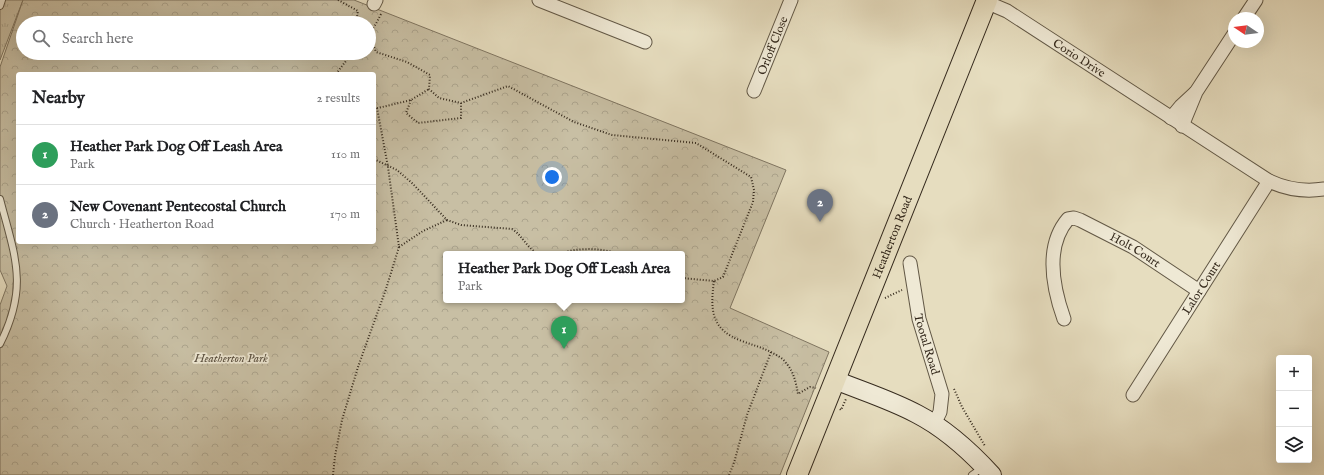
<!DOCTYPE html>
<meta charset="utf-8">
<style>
body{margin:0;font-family:"IM FELL English",serif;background:#f6f6f6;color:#202124}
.controls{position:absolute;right:12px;bottom:12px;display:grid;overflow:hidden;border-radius:4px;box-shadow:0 4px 16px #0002}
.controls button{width:36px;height:36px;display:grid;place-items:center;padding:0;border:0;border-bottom:1px solid #e0e0e0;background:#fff;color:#202124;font:20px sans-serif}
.compass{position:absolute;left:1228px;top:12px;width:36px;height:36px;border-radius:50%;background:#fff;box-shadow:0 4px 16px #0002;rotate:283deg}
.you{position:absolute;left:552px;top:177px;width:14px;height:14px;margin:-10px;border:3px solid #fff;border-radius:50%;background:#1a73e8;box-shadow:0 0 0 6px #1a73e833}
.badge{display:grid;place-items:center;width:26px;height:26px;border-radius:50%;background:#0f766e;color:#fff;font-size:13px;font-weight:700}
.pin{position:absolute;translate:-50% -33px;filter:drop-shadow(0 1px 2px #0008)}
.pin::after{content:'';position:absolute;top:21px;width:14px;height:12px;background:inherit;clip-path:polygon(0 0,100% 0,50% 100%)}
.popup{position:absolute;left:443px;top:251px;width:242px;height:52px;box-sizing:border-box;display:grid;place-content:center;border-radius:4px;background:#fff;filter:drop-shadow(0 1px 3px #0005);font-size:13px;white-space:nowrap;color:#757577}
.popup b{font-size:15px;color:#202124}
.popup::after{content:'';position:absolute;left:50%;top:100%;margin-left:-8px;border:8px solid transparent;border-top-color:#fff}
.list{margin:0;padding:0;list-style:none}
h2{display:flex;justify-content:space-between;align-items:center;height:52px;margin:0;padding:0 16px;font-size:17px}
h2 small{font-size:13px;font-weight:400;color:#757577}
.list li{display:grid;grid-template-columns:26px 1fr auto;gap:12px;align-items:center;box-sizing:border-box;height:60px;padding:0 16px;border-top:1px solid #e0e0e0}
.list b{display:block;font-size:15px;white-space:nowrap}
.list p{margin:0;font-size:13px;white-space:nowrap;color:#757577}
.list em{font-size:13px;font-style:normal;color:#757577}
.icon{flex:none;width:22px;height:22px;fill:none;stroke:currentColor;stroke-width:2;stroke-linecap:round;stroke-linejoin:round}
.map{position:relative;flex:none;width:1324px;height:475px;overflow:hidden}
.search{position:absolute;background:#fff;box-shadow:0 4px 16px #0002;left:16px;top:16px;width:360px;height:44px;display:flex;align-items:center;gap:10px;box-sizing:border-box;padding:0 14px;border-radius:22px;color:#757577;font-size:15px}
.panel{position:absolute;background:#fff;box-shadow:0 4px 16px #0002;left:16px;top:72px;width:360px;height:172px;border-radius:4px}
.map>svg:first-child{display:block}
</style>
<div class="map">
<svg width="1324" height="475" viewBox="0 0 1324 475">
<defs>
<pattern id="grass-tufts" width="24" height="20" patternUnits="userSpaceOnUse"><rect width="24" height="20" fill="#c8bfa4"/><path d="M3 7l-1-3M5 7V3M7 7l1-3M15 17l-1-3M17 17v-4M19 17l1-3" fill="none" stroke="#aca48d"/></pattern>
<pattern id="park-crowns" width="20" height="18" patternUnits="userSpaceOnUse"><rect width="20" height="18" fill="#c8bfa4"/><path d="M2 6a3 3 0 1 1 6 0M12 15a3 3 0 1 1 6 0" fill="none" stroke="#aca48d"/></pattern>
</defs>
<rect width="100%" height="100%" fill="#e6ddbf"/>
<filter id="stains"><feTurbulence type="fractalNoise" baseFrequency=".005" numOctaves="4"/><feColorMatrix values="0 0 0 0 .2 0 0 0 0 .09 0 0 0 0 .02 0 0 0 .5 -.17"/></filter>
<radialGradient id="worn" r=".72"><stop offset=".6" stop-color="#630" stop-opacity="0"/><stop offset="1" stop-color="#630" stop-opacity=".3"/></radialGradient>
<path fill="url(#grass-tufts)" stroke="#7f7561" d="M 0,0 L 23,0 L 0,60 Z"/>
<path fill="url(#park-crowns)" stroke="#7f7561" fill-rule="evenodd" d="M 23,0 L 354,0 L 786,170 L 730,308 L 829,352 L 780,475 L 0,475 L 0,305 L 7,286 L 0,270 L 0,67 ZM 23,23 L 369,23 L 369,53 L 23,53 ZM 18,74 L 374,74 L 374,242 L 18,242 ZM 446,254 L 682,254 L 682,300 L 446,300 Z"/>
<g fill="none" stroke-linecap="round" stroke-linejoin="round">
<g stroke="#625846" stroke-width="8">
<path id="service" d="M 0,6 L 2,0
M 0,199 C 15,257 29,286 0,344
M 972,475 L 982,468"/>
</g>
<g stroke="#625846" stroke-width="15">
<g id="minor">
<path d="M 539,0 L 645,42"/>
<path id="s1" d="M 986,2 L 1007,11 L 1269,181 C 1286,189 1305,192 1324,189"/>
<path d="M 374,4 L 376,0"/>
<path d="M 1244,18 L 1256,0"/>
<path id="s2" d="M 754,91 L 791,0"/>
<path d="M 1171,118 L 1181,106 L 1195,93"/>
<path d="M 1182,126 L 1196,92 L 1234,34"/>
<path id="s3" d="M 910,263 L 919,319 L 942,394 L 940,412 L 934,424"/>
<path id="s4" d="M 1064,319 C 1053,288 1044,247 1068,219 L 1074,218 L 1080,220 L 1133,247 L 1199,291"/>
<path id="s5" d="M 1133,395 L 1269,181"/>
</g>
</g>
<g stroke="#362b1e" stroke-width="20">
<path id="secondary" d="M 835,380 C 862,391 891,400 917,414 C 946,429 970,451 992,475"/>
</g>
<g stroke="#362b1e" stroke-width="22">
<g id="primary">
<path id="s6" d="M 797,475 L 987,0"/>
</g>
</g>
<path stroke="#362b1e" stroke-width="2" stroke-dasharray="1 2" stroke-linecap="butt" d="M 338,0 L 358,11 L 356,23
M 381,14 C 371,36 367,26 376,52 L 407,62 L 430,75 L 429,89 L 439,98 L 461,103 L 508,86 L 574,122 L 612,135 L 696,143 L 751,177 L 754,190 L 753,202 L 723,277 L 714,281 L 682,278
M 369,48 L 374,47
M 336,74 L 352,53
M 411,100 L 406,113 L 418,123 L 461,118 L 461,103
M 374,109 L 411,100 L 429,89
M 374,159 L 397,170 L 413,184 L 447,220 L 461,225 L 512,229 C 523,236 525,246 538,254
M 399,247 L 423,231 L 447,220
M 559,254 C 578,247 601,248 620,254
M 714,281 C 710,310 711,330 742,341 C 752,345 761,347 771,352 C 776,355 783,358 786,363 C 794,372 796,383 798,394 L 810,387 L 816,388
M 885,298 L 902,290
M 954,389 L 962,407 L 985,446
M 840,409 L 841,410 L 846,399
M 333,475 L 335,456 L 342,420 L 358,367 L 386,289 L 399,247 L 388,167 L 377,108
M 729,475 L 734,463 L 747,415 L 771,352"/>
<use href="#service" stroke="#efe9d5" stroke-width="6"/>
<use href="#minor" stroke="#efe9d5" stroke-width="13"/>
<use href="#secondary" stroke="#efe9d5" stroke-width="18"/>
<use href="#primary" stroke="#e6ddbf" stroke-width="20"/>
</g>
<g text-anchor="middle" stroke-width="3.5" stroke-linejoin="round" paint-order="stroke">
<g font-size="12" fill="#362b1e" stroke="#efe9d5">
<text dy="4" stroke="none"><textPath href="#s2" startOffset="49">Orloff Close</textPath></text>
<text dy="4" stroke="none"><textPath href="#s1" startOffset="109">Corio Drive</textPath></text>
<text dy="4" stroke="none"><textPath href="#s6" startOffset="256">Heatherton Road</textPath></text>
<text dy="4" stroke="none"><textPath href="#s4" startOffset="180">Holt Court</textPath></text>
<text dy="4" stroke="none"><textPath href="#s5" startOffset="127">Lalor Court</textPath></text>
<text dy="4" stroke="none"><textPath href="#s3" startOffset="83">Tootal Road</textPath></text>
</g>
<g font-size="12" font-style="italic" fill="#5a5040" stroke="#efe9d5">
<text x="231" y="362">Heatherton Park</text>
</g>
</g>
<rect width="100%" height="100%" filter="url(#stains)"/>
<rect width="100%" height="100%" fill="url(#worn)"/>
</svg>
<div class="controls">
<button>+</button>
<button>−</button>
<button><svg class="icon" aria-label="layers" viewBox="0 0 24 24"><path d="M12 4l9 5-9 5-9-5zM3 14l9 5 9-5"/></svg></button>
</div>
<svg class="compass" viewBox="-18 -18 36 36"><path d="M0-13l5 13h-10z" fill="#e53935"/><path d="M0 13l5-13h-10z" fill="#757577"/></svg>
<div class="you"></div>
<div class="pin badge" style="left:564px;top:349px;background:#2e9e5b">1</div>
<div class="popup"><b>Heather Park Dog Off Leash Area</b>Park</div>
<div class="pin badge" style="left:820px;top:222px;background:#6b7280">2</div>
<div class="search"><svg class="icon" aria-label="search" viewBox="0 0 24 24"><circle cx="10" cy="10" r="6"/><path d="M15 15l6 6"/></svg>Search here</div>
<section class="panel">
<h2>Nearby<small>2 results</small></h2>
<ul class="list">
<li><span class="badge" style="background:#2e9e5b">1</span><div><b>Heather Park Dog Off Leash Area</b><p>Park</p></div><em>110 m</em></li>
<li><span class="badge" style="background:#6b7280">2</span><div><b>New Covenant Pentecostal Church</b><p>Church · Heatherton Road</p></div><em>170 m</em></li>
</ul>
</section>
</div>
